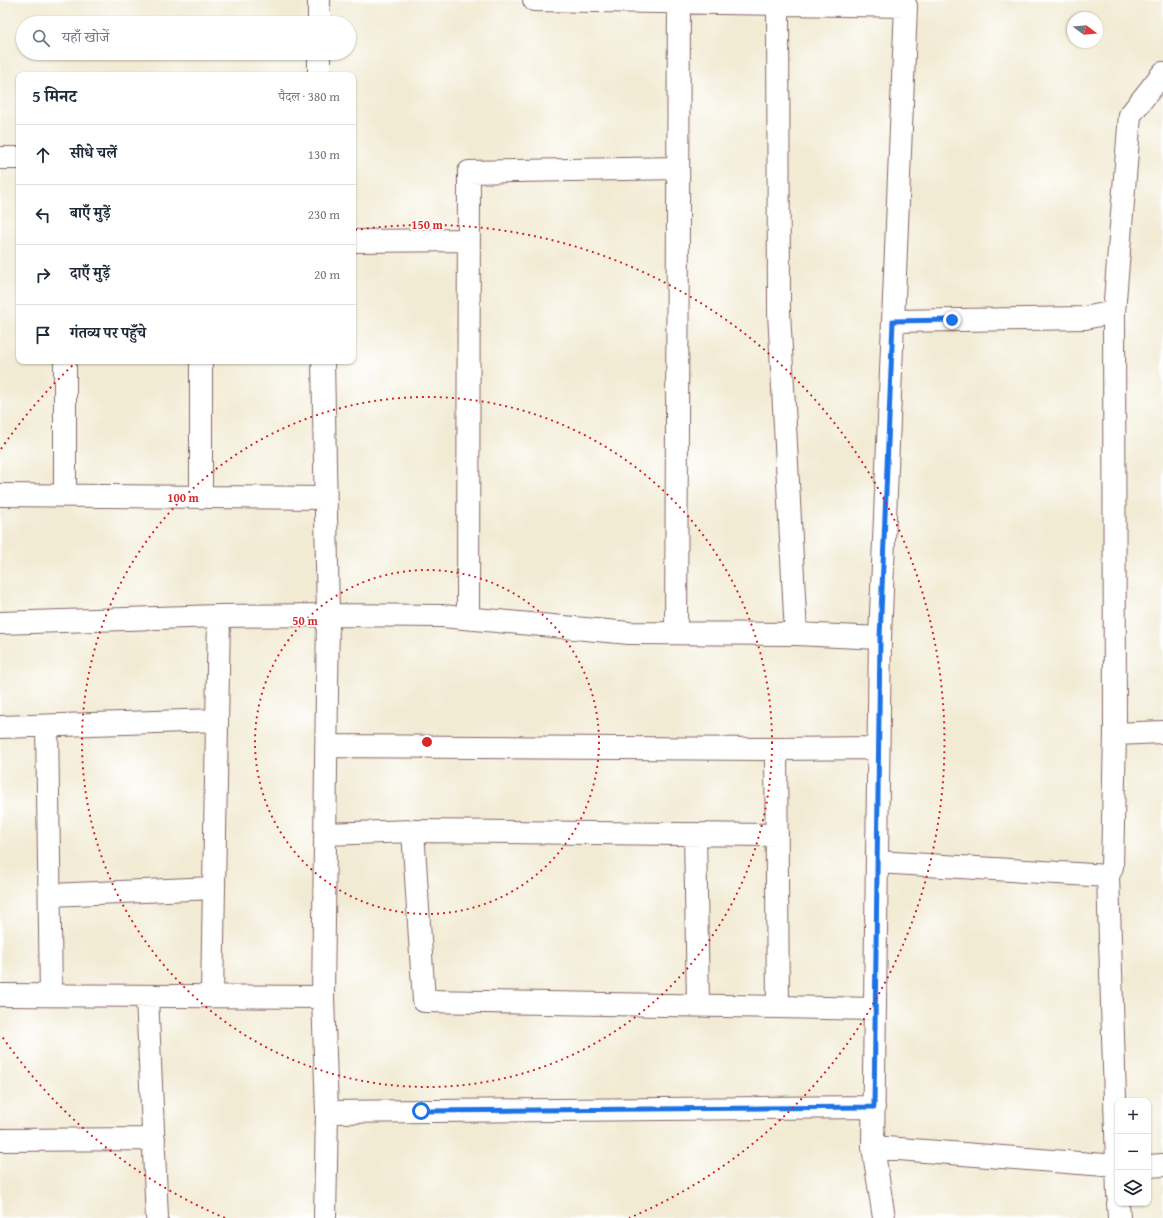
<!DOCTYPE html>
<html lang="hi">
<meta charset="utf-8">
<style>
body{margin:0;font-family:"Gentium Book Plus","Noto Serif Devanagari",serif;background:#f6f6f7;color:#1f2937}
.controls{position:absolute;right:12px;bottom:12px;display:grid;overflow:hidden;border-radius:8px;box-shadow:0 1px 3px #0004}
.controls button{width:36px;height:36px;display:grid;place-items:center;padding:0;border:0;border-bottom:1px solid #e0e1e3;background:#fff;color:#1f2937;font:20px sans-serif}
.compass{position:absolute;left:1067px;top:12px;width:36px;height:36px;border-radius:50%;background:#fff;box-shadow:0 1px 3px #0004;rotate:106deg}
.stop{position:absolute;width:12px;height:12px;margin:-9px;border:3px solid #1a73e8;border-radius:50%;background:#fff}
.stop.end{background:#1a73e8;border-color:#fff;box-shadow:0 1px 4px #0008}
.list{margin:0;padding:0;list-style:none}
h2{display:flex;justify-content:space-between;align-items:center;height:52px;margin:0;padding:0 16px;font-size:17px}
h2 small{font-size:13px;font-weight:400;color:#747a83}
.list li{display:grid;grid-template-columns:26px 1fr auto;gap:12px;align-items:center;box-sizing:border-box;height:60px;padding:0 16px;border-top:1px solid #e0e1e3}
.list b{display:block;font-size:15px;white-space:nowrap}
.list em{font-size:13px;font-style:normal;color:#747a83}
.icon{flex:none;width:22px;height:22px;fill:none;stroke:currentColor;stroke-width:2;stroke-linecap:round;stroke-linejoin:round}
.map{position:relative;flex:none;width:1163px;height:1218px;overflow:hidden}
.search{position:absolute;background:#fff;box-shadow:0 1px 3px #0004;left:16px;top:16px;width:340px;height:44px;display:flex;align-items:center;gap:10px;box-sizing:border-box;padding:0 14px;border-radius:22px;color:#747a83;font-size:15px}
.panel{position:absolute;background:#fff;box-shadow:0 1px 3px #0004;left:16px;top:72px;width:340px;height:292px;border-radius:8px}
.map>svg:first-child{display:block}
</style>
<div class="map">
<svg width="1163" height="1218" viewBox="0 0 1163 1218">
<rect width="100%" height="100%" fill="#fff"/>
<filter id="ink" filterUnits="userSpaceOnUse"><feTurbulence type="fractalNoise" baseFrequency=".025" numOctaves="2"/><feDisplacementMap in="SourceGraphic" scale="8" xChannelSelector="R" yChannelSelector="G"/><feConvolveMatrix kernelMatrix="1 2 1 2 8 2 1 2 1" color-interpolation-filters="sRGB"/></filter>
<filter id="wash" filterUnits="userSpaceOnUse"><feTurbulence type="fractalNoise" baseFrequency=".012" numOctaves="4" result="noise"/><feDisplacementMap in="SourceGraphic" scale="16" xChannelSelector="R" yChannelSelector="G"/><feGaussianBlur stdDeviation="0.9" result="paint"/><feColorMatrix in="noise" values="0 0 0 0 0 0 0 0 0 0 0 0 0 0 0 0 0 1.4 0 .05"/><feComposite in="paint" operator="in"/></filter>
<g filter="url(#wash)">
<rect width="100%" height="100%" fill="#f2ebd4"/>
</g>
<g filter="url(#ink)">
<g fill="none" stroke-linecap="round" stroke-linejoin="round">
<g stroke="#856666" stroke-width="24">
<path id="minor" d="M 534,0 L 906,6 L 880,638
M 778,4 L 779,312 L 796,634
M 319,23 L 319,0
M 319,53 L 319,75
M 0,158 L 19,158
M 353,241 L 469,240
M 893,321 L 1085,318 L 1114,312
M 201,361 L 201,496
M 323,361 L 328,615 L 323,997 L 327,1112 L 325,1218
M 0,495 L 325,498
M 65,495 L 65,361
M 468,618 L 469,172 L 678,168
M 0,623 L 219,616 L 328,615 L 442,616 L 629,633 L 796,634 L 880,638 L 873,1147 L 884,1218
M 676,633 L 679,2
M 47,726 L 51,995
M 0,727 L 217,720
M 1115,734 L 1163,732
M 326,746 L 776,749
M 413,831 L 424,1001 L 778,1007
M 325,834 L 413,831 L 777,835
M 695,834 L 698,1005
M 877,862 L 1108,876
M 50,895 L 214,888
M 0,995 L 323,997
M 147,996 L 157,1218
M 212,996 L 219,616
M 875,1009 L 778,1007 L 776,749 L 878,748
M 327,1112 L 874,1107
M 0,1140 L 154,1139
M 873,1147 L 1118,1166
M 1148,1166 L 1163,1165
M 1118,1195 L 1108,876 L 1112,867 L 1115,734 L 1114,312 L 1130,115 L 1163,73
M 1118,1203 L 1119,1218"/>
</g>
<use href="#minor" stroke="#fff" stroke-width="22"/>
</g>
</g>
<g fill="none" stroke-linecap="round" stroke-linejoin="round" filter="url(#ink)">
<path stroke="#1a73e8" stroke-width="5" d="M 421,1111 L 874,1107 L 880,638 L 893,321 L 952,320"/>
</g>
<g fill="none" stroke="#d62828" stroke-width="2" stroke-dasharray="2 4">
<circle cx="427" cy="742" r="172"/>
<circle cx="427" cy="742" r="345"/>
<path d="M225 1218A517 517 0 0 1 1 1035M1 449A517 517 0 0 1 74 364M355 230A517 517 0 0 1 629 1218"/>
</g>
<circle cx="427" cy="742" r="6" fill="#d62828" stroke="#fff" stroke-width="2"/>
<g font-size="12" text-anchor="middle" font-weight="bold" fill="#d62828" stroke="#fff" stroke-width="3.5" stroke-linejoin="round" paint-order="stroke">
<text x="427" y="229">150 m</text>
<text x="183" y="502">100 m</text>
<text x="305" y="625">50 m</text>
</g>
</svg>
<div class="controls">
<button>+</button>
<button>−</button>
<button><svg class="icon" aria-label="layers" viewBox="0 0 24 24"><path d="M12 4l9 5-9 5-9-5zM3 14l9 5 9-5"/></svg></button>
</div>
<svg class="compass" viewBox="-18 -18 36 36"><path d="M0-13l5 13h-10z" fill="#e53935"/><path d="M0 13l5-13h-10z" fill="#747a83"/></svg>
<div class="stop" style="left:421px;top:1111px"></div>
<div class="stop end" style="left:952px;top:320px"></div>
<div class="search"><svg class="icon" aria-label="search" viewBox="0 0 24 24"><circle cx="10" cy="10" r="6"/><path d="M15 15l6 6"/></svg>यहाँ खोजें</div>
<section class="panel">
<h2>5 मिनट<small>पैदल · 380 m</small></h2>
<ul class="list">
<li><svg class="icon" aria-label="ahead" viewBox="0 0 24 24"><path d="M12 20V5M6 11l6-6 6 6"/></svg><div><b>सीधे चलें</b></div><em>130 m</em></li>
<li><svg class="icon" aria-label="left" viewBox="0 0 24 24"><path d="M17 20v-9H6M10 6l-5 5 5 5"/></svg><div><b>बाएँ मुड़ें</b></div><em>230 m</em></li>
<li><svg class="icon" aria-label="right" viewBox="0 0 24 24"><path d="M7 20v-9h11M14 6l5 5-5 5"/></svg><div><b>दाएँ मुड़ें</b></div><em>20 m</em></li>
<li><svg class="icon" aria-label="arrive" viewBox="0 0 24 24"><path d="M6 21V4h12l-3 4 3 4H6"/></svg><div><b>गंतव्य पर पहुँचे</b></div></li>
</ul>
</section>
</div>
